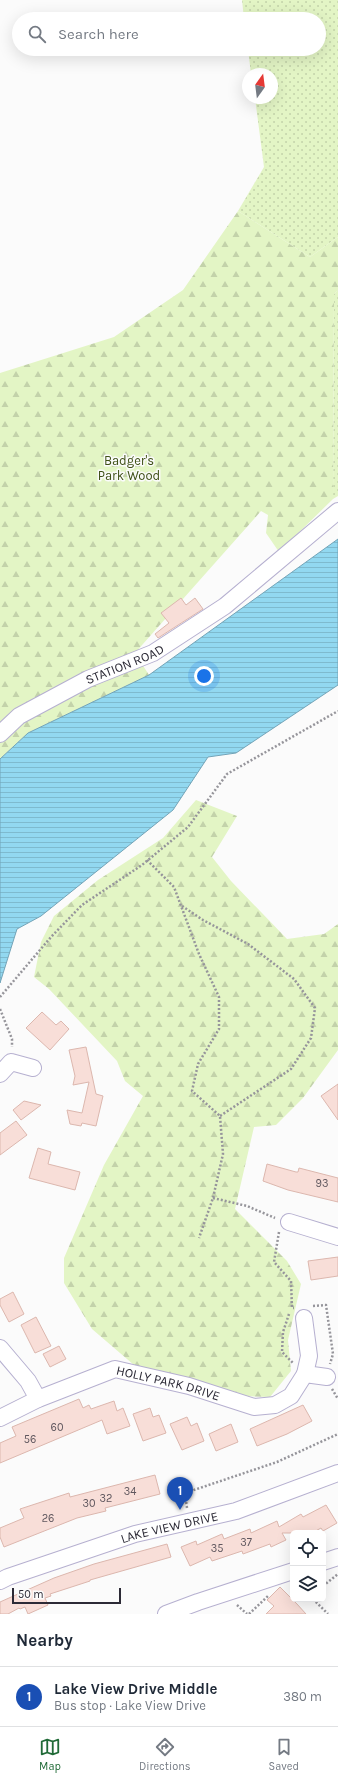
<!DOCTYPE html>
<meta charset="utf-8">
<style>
body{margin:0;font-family:Karla,sans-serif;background:#f6f6f7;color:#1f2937}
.controls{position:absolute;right:12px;bottom:12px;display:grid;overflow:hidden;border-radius:6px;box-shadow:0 4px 16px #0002}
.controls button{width:36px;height:36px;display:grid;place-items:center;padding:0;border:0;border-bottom:1px solid #e0e1e3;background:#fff;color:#1f2937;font:20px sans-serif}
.compass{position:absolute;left:242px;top:68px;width:36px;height:36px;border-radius:50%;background:#fff;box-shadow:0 4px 16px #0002;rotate:14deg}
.scale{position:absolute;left:12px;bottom:10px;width:109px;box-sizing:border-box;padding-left:4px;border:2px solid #2c2a36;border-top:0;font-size:11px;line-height:14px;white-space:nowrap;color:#2c2a36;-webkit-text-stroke:3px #fbfbfb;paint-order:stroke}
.you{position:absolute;left:204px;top:676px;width:14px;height:14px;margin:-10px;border:3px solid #fff;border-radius:50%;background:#1a73e8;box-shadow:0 0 0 6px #1a73e833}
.badge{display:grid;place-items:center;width:26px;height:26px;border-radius:50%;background:#206a37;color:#fff;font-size:13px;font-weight:700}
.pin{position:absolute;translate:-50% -33px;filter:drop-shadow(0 1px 2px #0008)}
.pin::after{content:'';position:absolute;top:21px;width:14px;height:12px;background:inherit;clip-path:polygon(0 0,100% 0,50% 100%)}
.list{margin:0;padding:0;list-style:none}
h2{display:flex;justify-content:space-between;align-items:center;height:52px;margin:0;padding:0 16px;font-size:17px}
h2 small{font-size:13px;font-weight:400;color:#747a83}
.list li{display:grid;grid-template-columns:26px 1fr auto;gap:12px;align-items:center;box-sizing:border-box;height:60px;padding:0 16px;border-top:1px solid #e0e1e3}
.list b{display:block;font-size:15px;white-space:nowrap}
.list p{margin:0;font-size:13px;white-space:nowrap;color:#747a83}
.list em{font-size:13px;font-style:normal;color:#747a83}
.icon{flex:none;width:22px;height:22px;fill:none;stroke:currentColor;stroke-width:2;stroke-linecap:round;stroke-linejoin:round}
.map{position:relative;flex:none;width:338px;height:1614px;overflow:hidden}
.search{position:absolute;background:#fff;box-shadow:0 4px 16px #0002;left:12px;right:12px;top:12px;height:44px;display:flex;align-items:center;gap:10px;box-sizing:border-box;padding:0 14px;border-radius:22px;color:#747a83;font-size:15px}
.sheet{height:112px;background:#fff}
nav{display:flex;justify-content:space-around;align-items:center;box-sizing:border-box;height:56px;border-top:1px solid #e0e1e3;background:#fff;font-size:11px;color:#747a83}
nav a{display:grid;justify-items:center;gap:2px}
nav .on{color:#206a37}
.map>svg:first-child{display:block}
</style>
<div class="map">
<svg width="338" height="1614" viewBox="0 0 338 1614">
<defs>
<pattern id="grass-dots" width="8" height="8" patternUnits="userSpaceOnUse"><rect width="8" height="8" fill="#e3f5c5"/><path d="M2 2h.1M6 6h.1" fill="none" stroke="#c3d2aa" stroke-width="1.8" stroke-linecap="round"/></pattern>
<pattern id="forest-firs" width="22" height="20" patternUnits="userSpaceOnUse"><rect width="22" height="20" fill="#e3f5c5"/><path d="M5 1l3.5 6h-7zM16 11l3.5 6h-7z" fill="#c3d2aa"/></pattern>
<pattern id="water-rules" width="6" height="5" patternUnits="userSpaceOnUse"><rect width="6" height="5" fill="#92d8f0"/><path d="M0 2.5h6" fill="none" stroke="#7ebace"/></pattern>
</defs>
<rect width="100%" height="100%" fill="#fbfbfb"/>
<path fill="url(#grass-dots)" d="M 242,0 L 338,0 L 338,237 L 310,257 L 238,211 L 264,167 L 255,98 L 272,98 L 272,74 L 251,74 L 248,49 L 319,49 L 319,19 L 244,19 Z
M 338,290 L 338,496 L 333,499 L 334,294 Z"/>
<path fill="url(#forest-firs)" d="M 238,211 L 310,257 L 338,237 L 338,290 L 334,294 L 333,499 L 279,552 L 266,533 L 268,515 L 261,511 L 135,653 L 149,675 L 28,733 L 0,759 L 0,373 L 114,337 L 183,290 Z
M 196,800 L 237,816 L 212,857 L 231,881 L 287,939 L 324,934 L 338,924 L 338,1050 L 303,1098 L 276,1125 L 254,1127 L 235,1209 L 287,1261 L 301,1284 L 288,1340 L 291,1371 L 270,1397 L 242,1396 L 134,1365 L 92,1329 L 64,1283 L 64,1258 L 104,1165 L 143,1096 L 125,1081 L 117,1061 L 49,989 L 34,977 L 41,942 L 54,916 L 98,880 L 163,838 Z"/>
<path fill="url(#water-rules)" stroke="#73a4b8" d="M 338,539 L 338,685 L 236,753 L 208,757 L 173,810 L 41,916 L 17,929 L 0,983 L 0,759 L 28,733 L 149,675 Z"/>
<path fill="#f8ded8" stroke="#dcb7ae" d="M 181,598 L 186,605 L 195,598 L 203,609 L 158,638 L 155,634 L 169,623 L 161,613 Z
M 42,1012 L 56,1025 L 61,1021 L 69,1029 L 50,1050 L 26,1028 Z
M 86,1047 L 96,1094 L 103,1096 L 96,1126 L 82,1123 L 81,1126 L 70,1124 L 67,1110 L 82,1113 L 89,1082 L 73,1085 L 75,1076 L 69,1050 Z
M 338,1084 L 338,1120 L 321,1096 Z
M 24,1101 L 41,1105 L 21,1120 L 13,1110 Z
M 16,1121 L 27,1135 L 0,1155 L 0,1133 Z
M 38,1148 L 51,1152 L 48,1164 L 80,1172 L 75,1190 L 29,1178 Z
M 267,1164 L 296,1172 L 298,1172 L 299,1168 L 338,1178 L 338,1202 L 288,1190 L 263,1181 Z
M 338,1257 L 338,1276 L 311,1280 L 308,1261 Z
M 13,1292 L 24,1314 L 9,1322 L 0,1305 L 0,1299 Z
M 36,1317 L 51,1346 L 35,1353 L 21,1325 Z
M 59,1346 L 66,1359 L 50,1367 L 43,1354 Z
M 79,1399 L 83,1408 L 89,1405 L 91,1409 L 114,1401 L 117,1411 L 123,1408 L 130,1426 L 107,1434 L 102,1420 L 0,1463 L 0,1443 L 16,1436 L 12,1427 Z
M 303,1405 L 312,1421 L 287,1434 L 257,1446 L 250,1429 Z
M 150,1408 L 153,1417 L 159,1415 L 166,1433 L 143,1441 L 133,1414 Z
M 187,1417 L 191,1426 L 197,1423 L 204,1441 L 182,1450 L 170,1424 Z
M 231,1424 L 238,1442 L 216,1451 L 209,1434 Z
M 155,1475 L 160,1494 L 105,1508 L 106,1511 L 77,1518 L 4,1547 L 0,1537 L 0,1528 L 24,1518 L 20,1509 L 69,1493 L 70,1497 Z
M 326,1505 L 337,1523 L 323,1531 L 321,1528 L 312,1533 L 282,1533 L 286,1540 L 271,1547 L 270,1544 L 243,1554 L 242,1551 L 212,1561 L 210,1557 L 190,1566 L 181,1547 L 196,1541 L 197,1545 L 222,1534 L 224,1539 L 250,1529 L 251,1533 L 277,1521 L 279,1527 L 301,1514 L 303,1517 Z
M 167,1544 L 171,1557 L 90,1580 L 90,1581 L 50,1594 L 51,1596 L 45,1598 L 48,1605 L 28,1614 L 25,1607 L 20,1609 L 19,1608 L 8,1614 L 0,1614 L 0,1602 L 54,1578 L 94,1564 Z
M 280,1587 L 297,1604 L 306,1614 L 266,1614 L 274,1606 L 267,1600 Z"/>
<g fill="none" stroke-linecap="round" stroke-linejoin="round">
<g stroke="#b6b0d0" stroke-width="18">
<g id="minor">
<path id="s1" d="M 0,734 L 19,716 L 88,679 L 153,653 L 225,606 L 338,511"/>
<path d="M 0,1074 L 11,1062 L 33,1068"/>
<path d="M 289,1222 L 338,1237"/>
<path d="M 304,1318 L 309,1356 L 305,1374"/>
<path d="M 0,1348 L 28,1381 L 38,1399"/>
<path id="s2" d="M 0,1418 L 38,1399 L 115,1369 L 189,1386 L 254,1407 L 275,1405 L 291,1396 L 305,1374 L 327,1377"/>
<path d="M 323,1562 L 338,1557"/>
<path id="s3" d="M 0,1581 L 8,1577 L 135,1534 L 236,1511 L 338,1473"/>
<path d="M 166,1614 L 198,1602 L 293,1571"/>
</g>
</g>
<path stroke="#96959b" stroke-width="2.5" stroke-dasharray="2 2" stroke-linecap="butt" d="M 147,860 L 174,887 L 199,954 L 219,997 L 219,1029 L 198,1064 L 192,1091 L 220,1116 L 223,1154 L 213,1198 L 199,1238
M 182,906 L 203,920 L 248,944 L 294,979 L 315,1008 L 311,1038 L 291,1069 L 220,1116
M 0,997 L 51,937 L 82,905 L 142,865 L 188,827 L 227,774 L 338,711
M 0,1009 L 12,1039 L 12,1047
M 213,1198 L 247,1206 L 275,1218
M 279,1232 L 274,1262 L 291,1281 L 292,1308 L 294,1308
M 313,1306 L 326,1305 L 333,1354 L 330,1364
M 289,1314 L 283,1332 L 282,1352 L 293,1363
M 332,1389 L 338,1399
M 187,1508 L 185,1493 L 277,1462 L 338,1434
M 323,1586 L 338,1574
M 313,1599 L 328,1614
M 237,1605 L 247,1614
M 249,1614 L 268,1596"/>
<use href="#minor" stroke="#fff" stroke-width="16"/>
</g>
<g text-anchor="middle" stroke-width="3" stroke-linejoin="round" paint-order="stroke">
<g font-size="11" fill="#5f575e">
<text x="322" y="1187">93</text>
<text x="57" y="1431">60</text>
<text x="30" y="1443">56</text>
<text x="130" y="1495">34</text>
<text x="106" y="1502">32</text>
<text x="89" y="1507">30</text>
<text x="48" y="1522">26</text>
<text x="246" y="1546">37</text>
<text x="217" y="1552">35</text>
</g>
<g font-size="13" fill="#3e5015" stroke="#fbfbfb">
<text x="129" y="465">Badger's<tspan x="129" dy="15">Park Wood</tspan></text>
</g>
<g font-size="13" fill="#2c2a36" stroke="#fbfbfb">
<text dy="5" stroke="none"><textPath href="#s1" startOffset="144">STATION ROAD</textPath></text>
<text dy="5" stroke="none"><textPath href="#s2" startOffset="180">HOLLY PARK DRIVE</textPath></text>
<text dy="5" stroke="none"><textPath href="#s3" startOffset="178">LAKE VIEW DRIVE</textPath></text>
</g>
</g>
</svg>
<div class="controls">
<button><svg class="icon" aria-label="locate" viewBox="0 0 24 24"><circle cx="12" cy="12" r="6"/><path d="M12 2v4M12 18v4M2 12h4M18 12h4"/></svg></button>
<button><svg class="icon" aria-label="layers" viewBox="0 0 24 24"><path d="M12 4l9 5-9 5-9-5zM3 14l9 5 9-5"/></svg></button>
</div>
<svg class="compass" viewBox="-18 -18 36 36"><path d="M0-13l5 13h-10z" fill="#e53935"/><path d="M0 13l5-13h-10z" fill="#747a83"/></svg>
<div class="scale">50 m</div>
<div class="you"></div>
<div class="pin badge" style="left:180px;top:1510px;background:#1a4fb4">1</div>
<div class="search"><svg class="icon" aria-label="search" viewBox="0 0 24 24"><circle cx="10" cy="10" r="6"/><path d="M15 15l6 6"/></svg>Search here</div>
</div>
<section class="sheet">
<h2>Nearby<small></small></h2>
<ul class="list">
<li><span class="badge" style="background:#1a4fb4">1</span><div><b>Lake View Drive Middle</b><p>Bus stop · Lake View Drive</p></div><em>380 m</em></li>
</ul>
</section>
<nav>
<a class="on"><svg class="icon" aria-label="map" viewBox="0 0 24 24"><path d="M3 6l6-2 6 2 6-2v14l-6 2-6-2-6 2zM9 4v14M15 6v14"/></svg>Map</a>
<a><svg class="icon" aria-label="directions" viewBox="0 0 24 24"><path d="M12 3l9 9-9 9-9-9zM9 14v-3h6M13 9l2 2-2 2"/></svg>Directions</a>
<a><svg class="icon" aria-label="saved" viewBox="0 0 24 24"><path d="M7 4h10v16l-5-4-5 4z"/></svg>Saved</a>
</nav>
